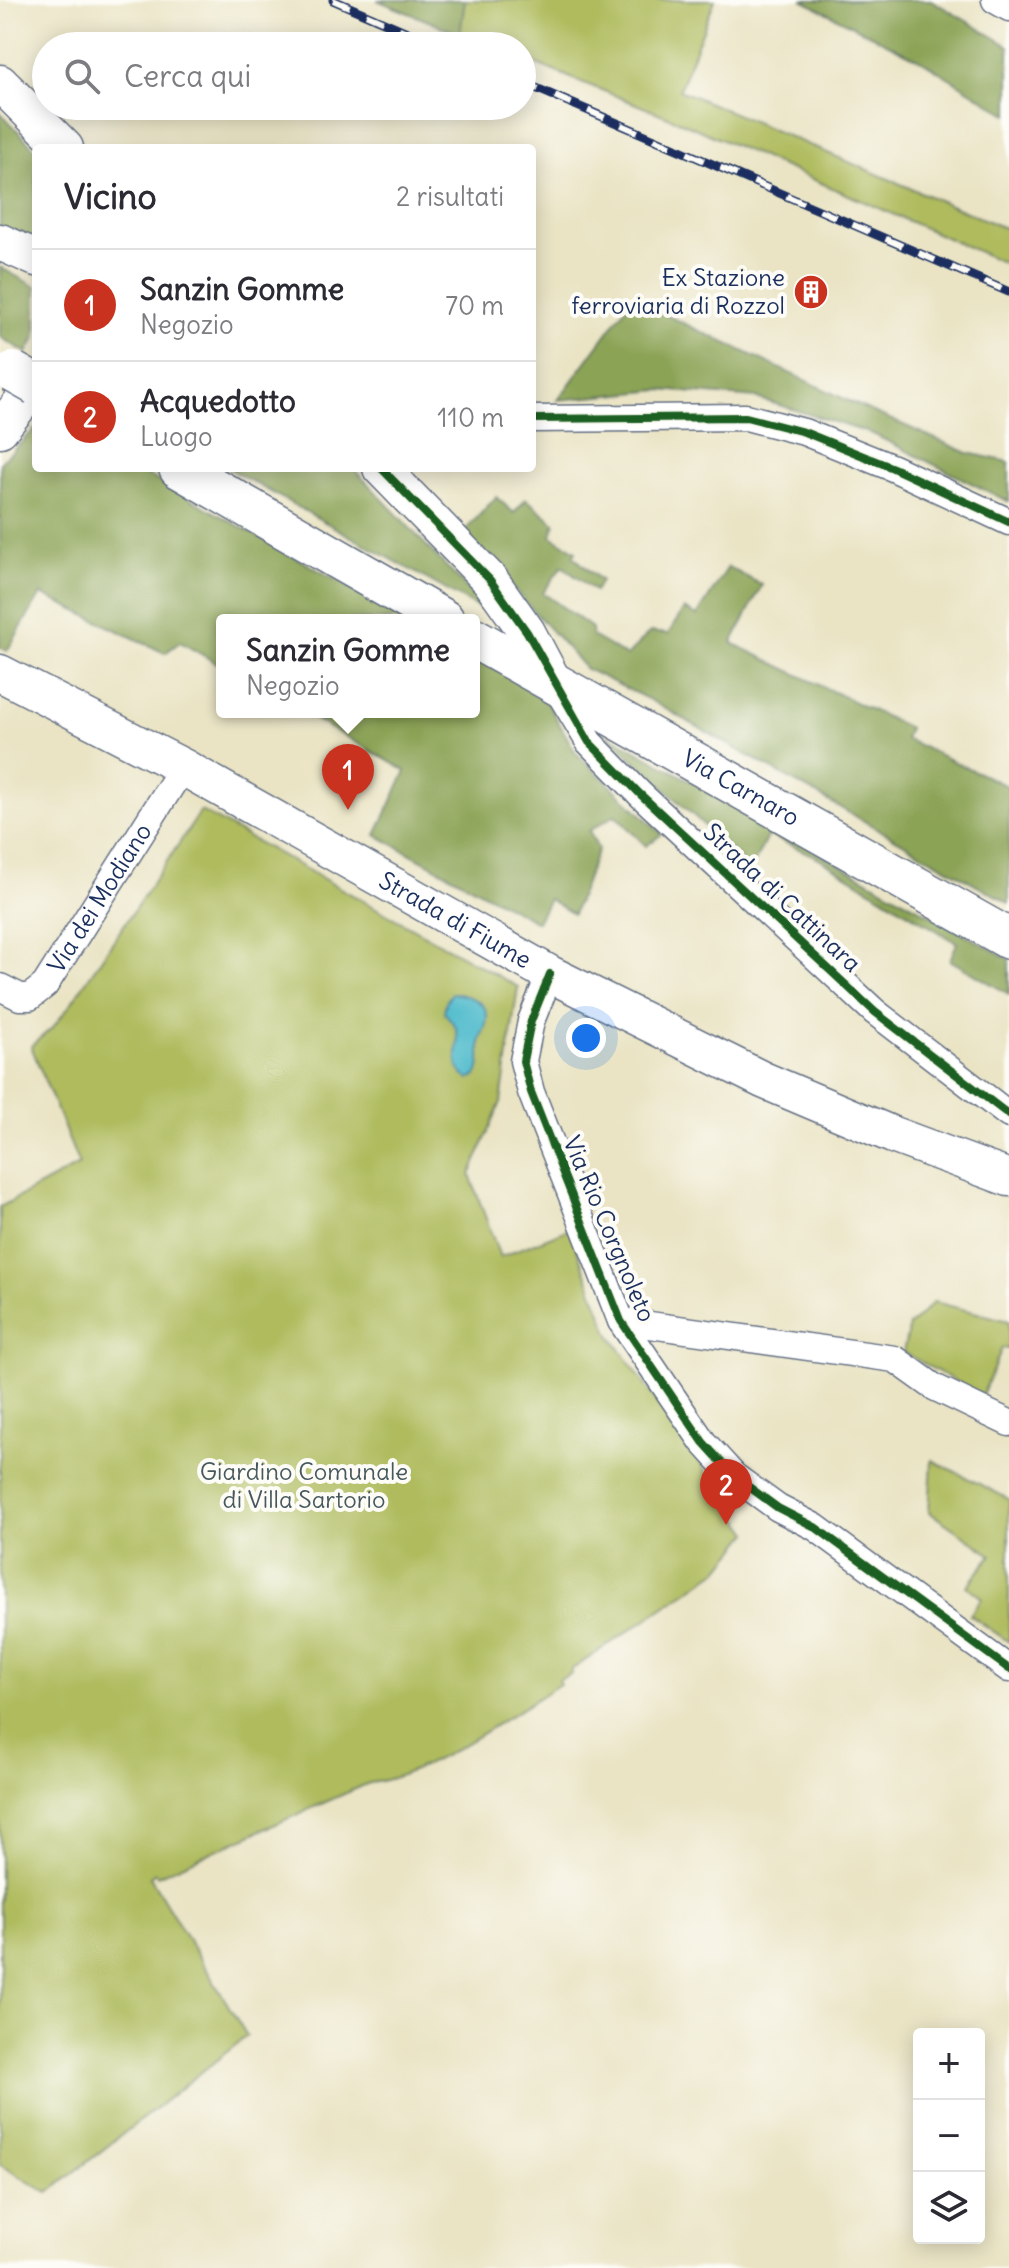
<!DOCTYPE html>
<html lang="it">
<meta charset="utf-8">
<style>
body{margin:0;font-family:Delius,sans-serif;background:#f7f7f7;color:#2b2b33}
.controls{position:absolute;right:24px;bottom:24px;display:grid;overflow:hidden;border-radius:8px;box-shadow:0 4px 20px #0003}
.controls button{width:72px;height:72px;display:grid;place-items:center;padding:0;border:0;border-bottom:2px solid #e1e1e2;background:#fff;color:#2b2b33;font:40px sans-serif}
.you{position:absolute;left:586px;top:1038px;width:28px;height:28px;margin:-20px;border:6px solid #fff;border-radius:50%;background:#1a73e8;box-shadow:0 0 0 12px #1a73e833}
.badge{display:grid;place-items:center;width:52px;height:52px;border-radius:50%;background:#c8321e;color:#fff;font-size:26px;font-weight:700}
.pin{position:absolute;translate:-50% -66px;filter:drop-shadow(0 2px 4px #0008)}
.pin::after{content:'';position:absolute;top:42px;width:28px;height:24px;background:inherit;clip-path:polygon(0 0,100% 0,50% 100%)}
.popup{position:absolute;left:216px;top:614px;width:264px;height:104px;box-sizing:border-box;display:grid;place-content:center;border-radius:8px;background:#fff;filter:drop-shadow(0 2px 6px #0005);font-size:26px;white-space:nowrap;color:#7c7c81}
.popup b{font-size:30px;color:#2b2b33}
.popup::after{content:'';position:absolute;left:50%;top:100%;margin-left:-16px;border:16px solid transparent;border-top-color:#fff}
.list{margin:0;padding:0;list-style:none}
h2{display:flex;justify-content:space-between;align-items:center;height:104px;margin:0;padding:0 32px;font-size:34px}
h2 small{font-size:26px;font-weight:400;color:#7c7c81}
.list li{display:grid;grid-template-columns:52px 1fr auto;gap:24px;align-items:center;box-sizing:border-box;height:112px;padding:0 32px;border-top:2px solid #e1e1e2}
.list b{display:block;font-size:30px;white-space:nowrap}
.list p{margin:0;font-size:26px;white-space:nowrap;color:#7c7c81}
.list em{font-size:26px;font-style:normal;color:#7c7c81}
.icon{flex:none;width:44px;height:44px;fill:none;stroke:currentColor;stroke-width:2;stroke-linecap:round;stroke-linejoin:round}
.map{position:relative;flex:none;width:1009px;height:2268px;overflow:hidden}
.search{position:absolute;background:#fff;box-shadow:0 4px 20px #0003;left:32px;top:32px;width:504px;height:88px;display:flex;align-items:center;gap:20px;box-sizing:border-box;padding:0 28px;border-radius:44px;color:#7c7c81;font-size:30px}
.panel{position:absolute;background:#fff;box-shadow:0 4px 20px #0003;left:32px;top:144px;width:504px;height:328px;border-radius:8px}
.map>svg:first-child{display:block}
</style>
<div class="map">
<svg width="1009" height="2268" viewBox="0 0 1009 2268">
<rect width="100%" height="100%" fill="#fdfcf7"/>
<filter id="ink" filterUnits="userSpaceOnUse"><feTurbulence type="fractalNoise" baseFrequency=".0125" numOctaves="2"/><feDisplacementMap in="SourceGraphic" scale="16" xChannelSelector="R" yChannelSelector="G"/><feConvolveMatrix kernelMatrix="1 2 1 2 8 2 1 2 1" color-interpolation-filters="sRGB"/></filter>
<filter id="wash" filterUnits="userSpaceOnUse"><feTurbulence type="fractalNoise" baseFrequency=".006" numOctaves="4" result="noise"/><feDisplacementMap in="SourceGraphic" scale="32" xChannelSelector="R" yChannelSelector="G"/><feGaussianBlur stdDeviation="1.8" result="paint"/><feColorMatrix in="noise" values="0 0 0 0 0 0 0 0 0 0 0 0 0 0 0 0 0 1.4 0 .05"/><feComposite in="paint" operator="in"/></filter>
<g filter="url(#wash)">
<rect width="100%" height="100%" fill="#eae4c5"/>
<path fill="#afbb5d" stroke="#65755e" stroke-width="2" d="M 465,0 L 715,0 L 679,90 L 1009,230 L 1009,265 L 688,125 L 522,58 L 522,46 L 492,46 L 460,34 Z
M 201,811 L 518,987 L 501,1102 L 470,1175 L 500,1257 L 569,1229 L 609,1333 L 749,1533 L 719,1570 L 571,1670 L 571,1674 L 559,1679 L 560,1684 C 511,1714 424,1778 369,1783 L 157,1876 L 155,1873 L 150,1877 L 247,2036 L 48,2193 L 0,2165 L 0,1207 L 79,1165 L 31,1046 L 53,1027 L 68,1008 Z
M 934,1302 L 1009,1321 L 1009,1349 L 1002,1348 L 982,1396 L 903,1352 L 909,1326 Z
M 932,1460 L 1009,1499 L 1009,1642 L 970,1615 L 982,1598 L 967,1586 L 992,1555 L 929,1512 Z"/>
<path fill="#8ba354" stroke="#536959" stroke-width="2" d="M 377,0 L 465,0 L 460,34 Z
M 802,0 L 931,0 L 1009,46 L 1009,115 L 922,61 Z
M 0,112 L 36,150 L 36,241 L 0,226 Z
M 0,267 L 36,287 L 36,337 L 27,353 L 0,337 Z
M 632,299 L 864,408 L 968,453 L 1009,462 L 1009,502 L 873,434 L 756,398 L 660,390 L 558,400 Z
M 36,428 L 36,468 L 135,468 L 408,620 L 222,620 L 222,666 L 180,642 L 165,653 L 41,594 L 7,651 L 0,647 L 0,463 Z
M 228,468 L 353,468 L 493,616 Z
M 496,497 L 514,513 L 526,499 L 555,523 L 551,536 L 576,551 L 573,556 L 601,581 L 595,591 L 562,566 L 543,593 L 592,628 L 592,636 L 627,656 L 650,632 L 668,634 L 684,609 L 697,616 L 728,567 L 762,585 L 732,643 L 909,728 L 905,739 L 1009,787 L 1009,903 L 648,699 L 586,669 L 463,533 Z
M 474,657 L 543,695 L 576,753 L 662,834 L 646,846 L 615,815 L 589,831 L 598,849 L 573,914 L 549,899 L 537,922 L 376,835 L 406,771 L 302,712 L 474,712 Z
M 605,733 L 1009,959 L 1009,994 L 950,960 L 957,943 L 817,857 L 768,835 L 751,869 Z"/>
<path fill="#50bbcc" stroke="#367595" stroke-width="2" d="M 452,993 C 466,995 488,1000 487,1018 C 487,1026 480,1035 480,1044 C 480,1056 482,1065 476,1076 L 469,1079 C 447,1066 463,1047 456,1028 C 454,1023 448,1017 444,1012 L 446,1002 Z"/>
</g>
<g filter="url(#ink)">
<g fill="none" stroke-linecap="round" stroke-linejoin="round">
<g stroke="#636e82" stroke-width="29">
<g id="street">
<path d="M 995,0 L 1009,8"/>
<path d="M 532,419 L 746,417 L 804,432 L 893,468 L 1009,522"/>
<path d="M 556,687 L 589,742 L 640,794 L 875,1012 L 1009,1115"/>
<path d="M 550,974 L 531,1021 L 523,1061 L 531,1092 L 621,1321 L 703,1442 L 734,1476 L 778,1508 L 815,1527 L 1009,1669"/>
<path id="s1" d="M 0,987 L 20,997 L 30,997 L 45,985 L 183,767"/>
<path d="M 621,1321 L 895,1359 L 934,1387 L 1009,1423"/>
</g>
</g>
<g stroke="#636e82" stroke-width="39">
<g id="secondary">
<path d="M 0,83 L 65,148"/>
<path d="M 0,242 L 36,258"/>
<path d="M 0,429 L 36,385"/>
<path d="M 381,468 L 490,580 L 527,632 L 554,683"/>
<path id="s2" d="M 0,673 L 183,767 L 550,974 L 763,1080 L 893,1135 L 1009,1178"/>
</g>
</g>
<g stroke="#636e82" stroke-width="43">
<g id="primary">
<path d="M 179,468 L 444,620"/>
<path id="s3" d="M 474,638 L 1009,939"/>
</g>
</g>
<use href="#street" stroke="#fff" stroke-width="26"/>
<use href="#secondary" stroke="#fff" stroke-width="36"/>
<use href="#primary" stroke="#fff" stroke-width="40"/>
<g stroke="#1b2f5e" stroke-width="9">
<path id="rail" d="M 333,0 L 439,46
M 522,82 L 1009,292"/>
</g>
<use href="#rail" stroke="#fdfcf7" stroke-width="6" stroke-dasharray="18" stroke-linecap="butt"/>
<g stroke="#636e82" stroke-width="43" stroke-linecap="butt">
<path id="primary-bridge" d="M 13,372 L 36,385"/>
</g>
<use href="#primary-bridge" stroke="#fff" stroke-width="40"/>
<g stroke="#fdfcf7" stroke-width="13">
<path id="cycleway" d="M 532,419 L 746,417 L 804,432 L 893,468 L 1009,522
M 381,468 L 490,580 L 527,632 L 589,742 L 640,794 L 875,1012 L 1009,1115
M 550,974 L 531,1021 L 523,1061 L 531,1092 L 621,1321 L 703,1442 L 734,1476 L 778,1508 L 815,1527 L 1009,1669"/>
</g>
<use href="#cycleway" stroke="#1b5e20" stroke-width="8"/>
</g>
</g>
<defs>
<g id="building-disc" transform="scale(1.8)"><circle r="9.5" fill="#c8321e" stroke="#fdfcf7"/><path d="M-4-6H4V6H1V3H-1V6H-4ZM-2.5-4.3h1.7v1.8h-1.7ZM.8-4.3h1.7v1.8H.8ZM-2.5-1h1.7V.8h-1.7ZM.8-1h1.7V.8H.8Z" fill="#fff"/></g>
</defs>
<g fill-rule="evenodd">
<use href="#building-disc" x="811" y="292"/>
</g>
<g text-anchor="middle" stroke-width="8" stroke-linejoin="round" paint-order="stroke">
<g font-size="24" fill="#1b2f5e" stroke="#fdfcf7" text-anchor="end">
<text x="785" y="286">Ex Stazione<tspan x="785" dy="28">ferroviaria di Rozzol</tspan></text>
</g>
<g font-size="24" fill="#1b2f5e" stroke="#fdfcf7">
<text dy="8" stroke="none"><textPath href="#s3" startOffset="306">Via Carnaro</textPath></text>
<text dy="8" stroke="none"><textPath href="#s1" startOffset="154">Via dei Modiano</textPath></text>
<text transform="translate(782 898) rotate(43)" y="8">Strada di Cattinara</text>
<text dy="8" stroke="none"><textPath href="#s2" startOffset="518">Strada di Fiume</textPath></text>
<text transform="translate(609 1229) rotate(67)" y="8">Via Rio Corgnoleto</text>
</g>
<g font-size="24" fill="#47595e" stroke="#fdfcf7">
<text x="304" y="1480">Giardino Comunale<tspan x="304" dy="28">di Villa Sartorio</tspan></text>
</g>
</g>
</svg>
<div class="controls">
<button>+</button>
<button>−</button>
<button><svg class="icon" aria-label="layers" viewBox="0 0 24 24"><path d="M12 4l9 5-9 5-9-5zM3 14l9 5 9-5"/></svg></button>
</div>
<div class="you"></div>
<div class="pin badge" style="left:348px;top:810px">1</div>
<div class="popup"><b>Sanzin Gomme</b>Negozio</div>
<div class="pin badge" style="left:726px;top:1525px">2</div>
<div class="search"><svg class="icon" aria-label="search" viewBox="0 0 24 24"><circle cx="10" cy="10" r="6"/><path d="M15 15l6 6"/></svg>Cerca qui</div>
<section class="panel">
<h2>Vicino<small>2 risultati</small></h2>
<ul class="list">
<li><span class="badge">1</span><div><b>Sanzin Gomme</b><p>Negozio</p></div><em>70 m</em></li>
<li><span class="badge">2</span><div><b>Acquedotto</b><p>Luogo</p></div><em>110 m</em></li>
</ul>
</section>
</div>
